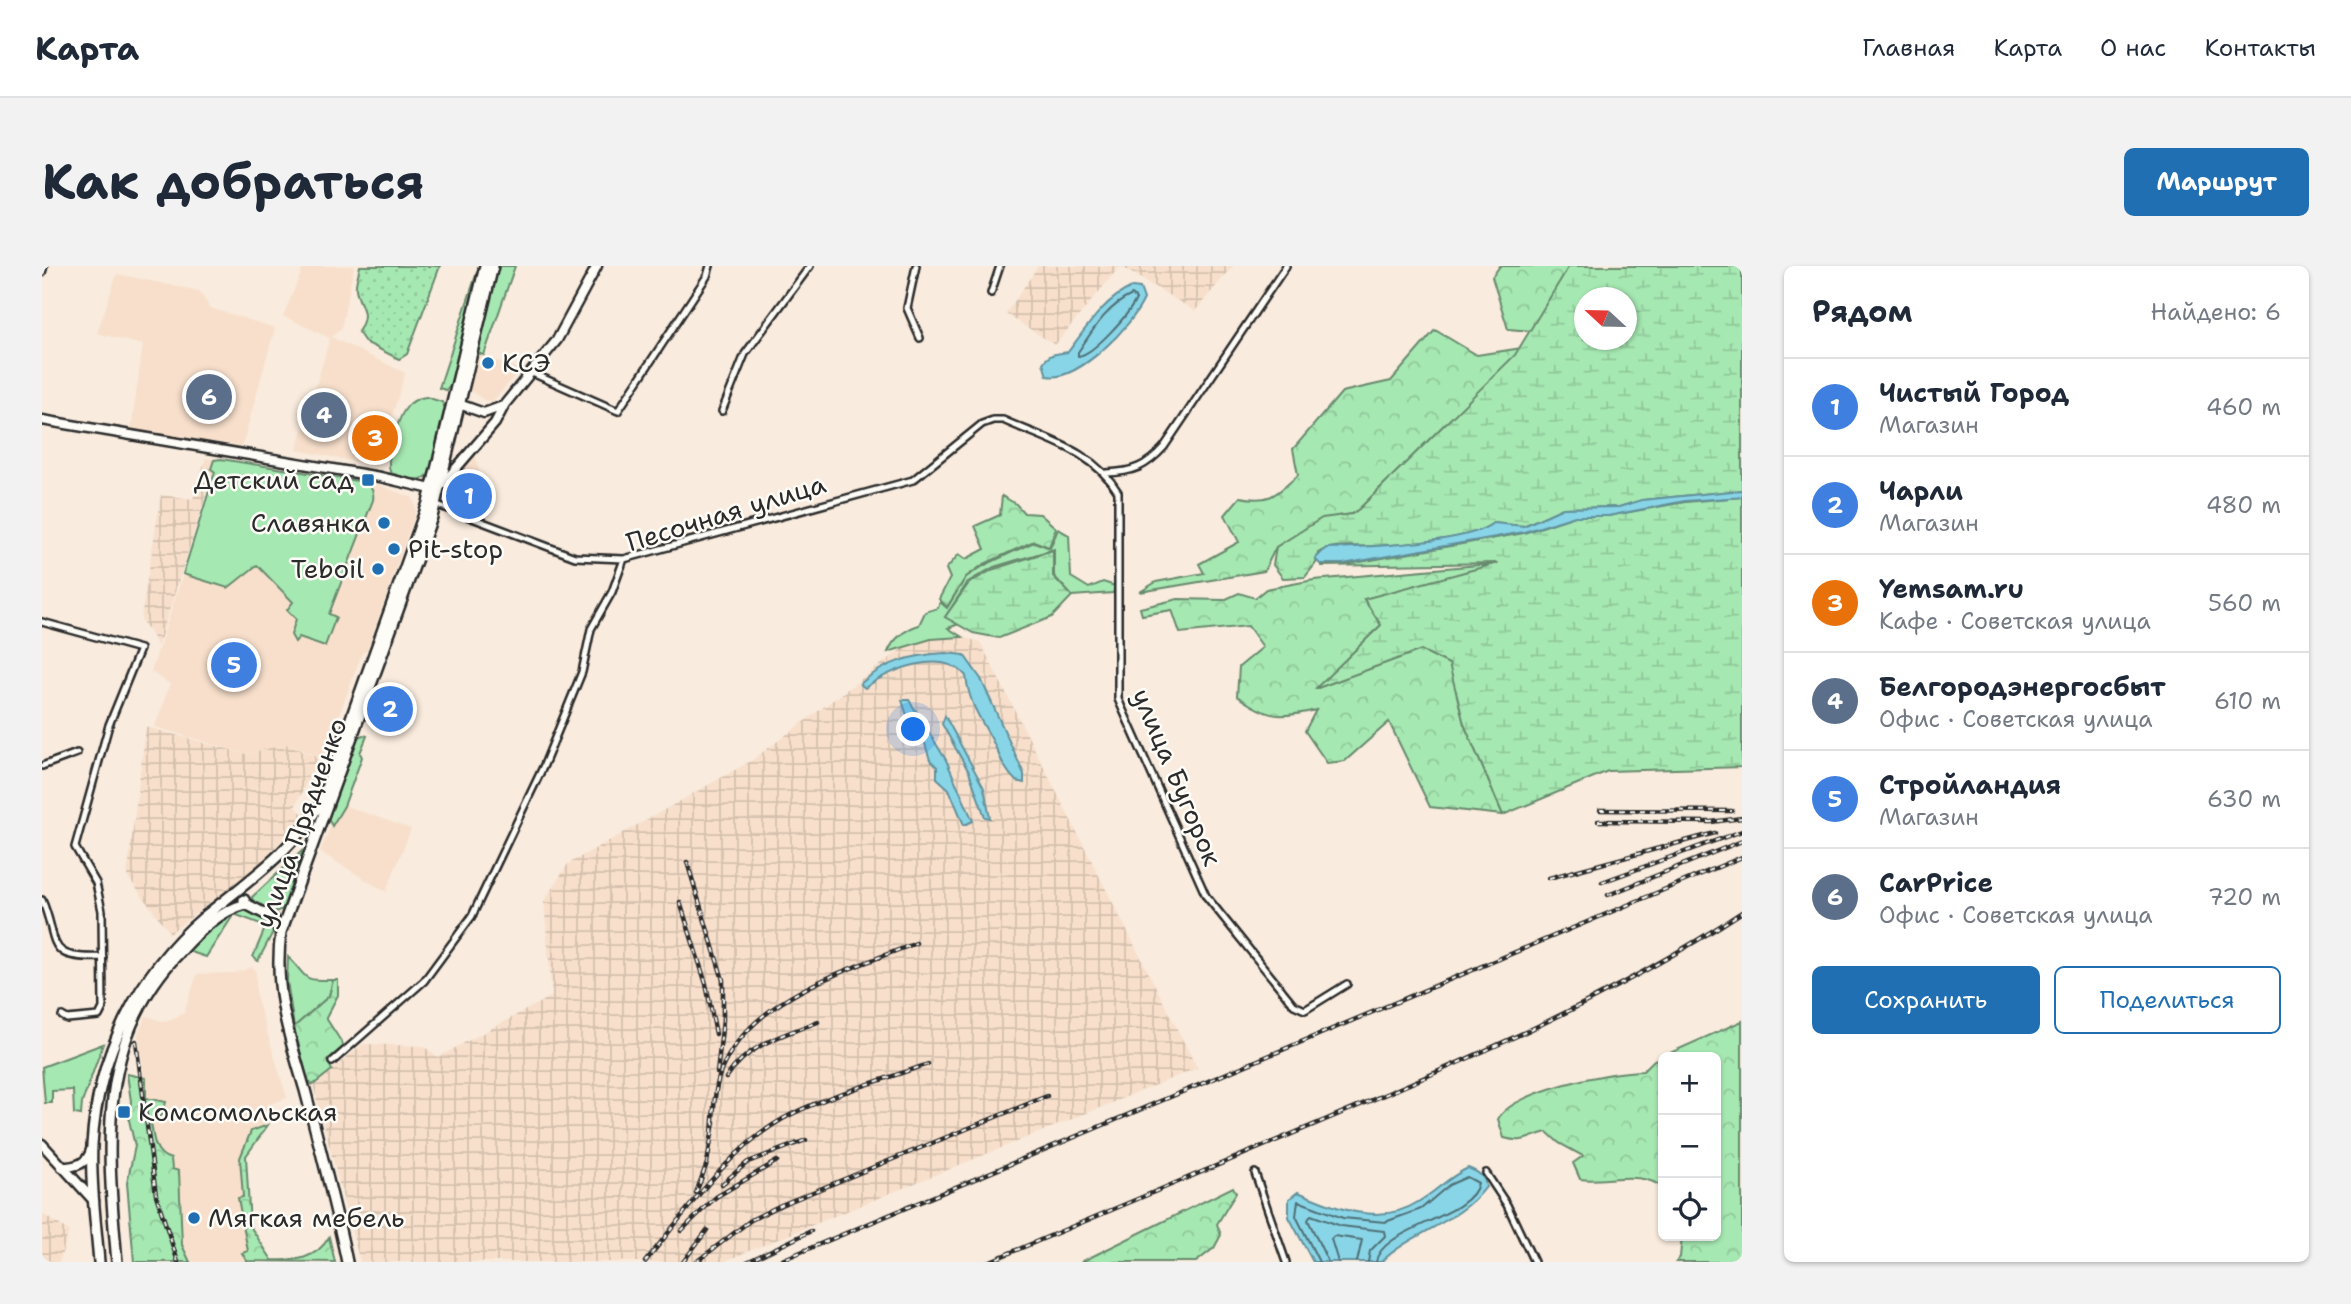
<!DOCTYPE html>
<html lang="ru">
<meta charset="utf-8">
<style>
body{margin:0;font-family:"Shantell Sans",sans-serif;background:#f2f2f3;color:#1f2937}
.controls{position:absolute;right:21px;bottom:21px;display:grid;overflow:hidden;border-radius:10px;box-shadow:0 2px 5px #0004}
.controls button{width:63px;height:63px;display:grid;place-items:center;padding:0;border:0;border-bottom:2px solid #e0e1e3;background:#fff;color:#1f2937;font:35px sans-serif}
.compass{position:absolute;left:1532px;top:21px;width:63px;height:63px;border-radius:50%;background:#fff;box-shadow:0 2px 5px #0004;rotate:292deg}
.you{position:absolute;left:872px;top:464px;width:24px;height:24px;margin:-18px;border:5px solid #fff;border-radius:50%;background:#1a73e8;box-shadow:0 0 0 10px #1a73e833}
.badge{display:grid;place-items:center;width:46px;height:46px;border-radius:50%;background:#1f6fb2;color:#fff;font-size:23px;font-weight:700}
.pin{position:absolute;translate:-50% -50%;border:4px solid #fff;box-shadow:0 2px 7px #0006}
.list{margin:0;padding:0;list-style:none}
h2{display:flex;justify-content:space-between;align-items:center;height:91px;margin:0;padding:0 28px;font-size:30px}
h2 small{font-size:23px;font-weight:400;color:#747a83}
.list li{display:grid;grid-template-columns:46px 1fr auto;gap:21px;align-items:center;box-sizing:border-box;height:98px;padding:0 28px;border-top:2px solid #e0e1e3}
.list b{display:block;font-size:26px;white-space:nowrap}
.list p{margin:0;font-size:23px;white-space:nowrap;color:#747a83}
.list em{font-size:23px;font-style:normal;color:#747a83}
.actions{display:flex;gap:14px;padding:21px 28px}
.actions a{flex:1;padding:16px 0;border:2px solid #1f6fb2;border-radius:10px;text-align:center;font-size:24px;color:#1f6fb2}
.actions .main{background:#1f6fb2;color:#fff}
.icon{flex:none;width:38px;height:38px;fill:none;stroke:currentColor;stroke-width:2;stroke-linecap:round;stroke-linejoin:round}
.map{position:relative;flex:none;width:1700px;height:996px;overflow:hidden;border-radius:10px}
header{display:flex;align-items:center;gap:42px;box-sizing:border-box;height:98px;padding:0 35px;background:#fff;border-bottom:2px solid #e0e1e3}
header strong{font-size:33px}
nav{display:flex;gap:38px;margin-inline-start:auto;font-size:24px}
.intro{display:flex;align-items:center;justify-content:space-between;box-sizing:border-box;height:168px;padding:0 42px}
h1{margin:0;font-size:49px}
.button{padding:18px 32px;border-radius:10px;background:#1f6fb2;color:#fff;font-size:24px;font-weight:700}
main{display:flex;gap:42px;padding:0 42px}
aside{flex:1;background:#fff;border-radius:10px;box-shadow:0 2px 5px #0004}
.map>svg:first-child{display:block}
</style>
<header>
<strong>Карта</strong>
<nav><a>Главная</a><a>Карта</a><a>О нас</a><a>Контакты</a></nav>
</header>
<div class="intro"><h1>Как добраться</h1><a class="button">Маршрут</a></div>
<main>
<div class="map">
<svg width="1700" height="996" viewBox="0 0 1700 996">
<defs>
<pattern id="industrial-grid" width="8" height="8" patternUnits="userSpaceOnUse" patternTransform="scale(1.75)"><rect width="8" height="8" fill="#f7dfcb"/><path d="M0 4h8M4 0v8" fill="none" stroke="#d4c0ae"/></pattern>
<pattern id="forest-crowns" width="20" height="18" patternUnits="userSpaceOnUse" patternTransform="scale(1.75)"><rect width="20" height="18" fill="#a6e8b2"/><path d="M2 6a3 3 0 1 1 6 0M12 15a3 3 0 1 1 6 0" fill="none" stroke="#8fc799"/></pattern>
<pattern id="wetland-marsh" width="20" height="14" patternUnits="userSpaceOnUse" patternTransform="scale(1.75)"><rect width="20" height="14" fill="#a6e8b2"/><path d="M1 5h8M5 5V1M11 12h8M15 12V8" fill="none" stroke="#8fc799"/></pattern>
<pattern id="park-dots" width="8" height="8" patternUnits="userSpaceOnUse" patternTransform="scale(1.75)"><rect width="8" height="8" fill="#a6e8b2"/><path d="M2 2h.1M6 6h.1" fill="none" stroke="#8fc799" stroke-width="1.8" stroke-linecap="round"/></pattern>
</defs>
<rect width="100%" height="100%" fill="#f9ebdd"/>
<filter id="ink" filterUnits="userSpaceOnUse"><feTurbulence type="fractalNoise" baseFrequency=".0143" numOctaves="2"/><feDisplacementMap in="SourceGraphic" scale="14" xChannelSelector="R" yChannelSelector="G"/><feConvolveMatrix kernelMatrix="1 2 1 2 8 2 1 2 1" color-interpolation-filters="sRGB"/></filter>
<g filter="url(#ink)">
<path fill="#f7dfcb" d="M 262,0 L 312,0 L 299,63 L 289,71 L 363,107 L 335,200 L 255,184 L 288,72 L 241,50 Z
M 75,8 L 157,25 L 168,42 L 233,62 L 200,180 L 89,164 L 101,79 L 55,67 Z
M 438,88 L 478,104 L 450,136 L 442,134 L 428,124 Z
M 433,188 L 440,218 L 431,243 L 426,249 L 400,241 L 410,216 Z
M 331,217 L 371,232 L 374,245 L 325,384 L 320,387 L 281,492 L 244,478 L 204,488 L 113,461 L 128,418 L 109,406 L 150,281 L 213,298 L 280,352 Z
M 298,538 L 369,563 L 344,626 L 278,586 Z
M 210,701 L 214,706 L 214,730 L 245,832 L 225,839 L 226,859 L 209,866 L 198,892 L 201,931 L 196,933 L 206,986 L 201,986 L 223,996 L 148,996 L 140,979 L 130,903 L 112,879 L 96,768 L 104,750 L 123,756 L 142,747 L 155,708 L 193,707 Z"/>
<path fill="url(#industrial-grid)" d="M 996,0 L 1191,0 L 1153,45 L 1078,0 L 1013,79 L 964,48 Z
M 164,192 L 175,194 L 116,380 L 99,353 L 119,229 L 151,233 Z
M 888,362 L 938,376 L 1155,802 L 680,996 L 318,996 L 271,819 L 321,778 L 381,780 L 396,791 L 510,730 L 502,635 L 526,598 L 709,495 Z
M 104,461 L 204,488 L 244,478 L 276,491 L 253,541 L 262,549 L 216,600 L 128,667 L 85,610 Z
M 0,948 L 27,965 L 17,996 L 0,996 Z"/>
<path fill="#a6e8b2" stroke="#688a6e" stroke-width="2" d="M 437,0 L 439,0 L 411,115 L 404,124 L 397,122 Z
M 456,0 L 473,0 L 442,89 L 435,87 Z
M 384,131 L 400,136 L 404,144 C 401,157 394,208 382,212 C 373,216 358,210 349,207 C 342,197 356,152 364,142 C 369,135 376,132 384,131 Z
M 179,193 L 316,215 C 326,218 333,222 331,234 L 287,348 L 294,351 L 283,380 L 257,371 L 253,376 L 249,369 L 254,353 L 245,344 L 251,336 L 215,299 L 186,322 L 141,308 L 173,206 L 169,203 L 172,194 Z
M 1016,263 L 1027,269 L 1029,311 L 1047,322 L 1061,316 L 1073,320 L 1071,327 L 1030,330 L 1012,310 L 1012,283 L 952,301 L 926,316 L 903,351 L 917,358 L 906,362 L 920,371 L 889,373 L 846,386 C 851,373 864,363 877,359 L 883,346 L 896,342 L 898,336 L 905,342 L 924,311 L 943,299 L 992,276 L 1008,282 Z
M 321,469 L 325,470 L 318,487 L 320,491 L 302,540 L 290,560 L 286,553 L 316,471 Z
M 261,584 L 241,643 L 230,647 L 211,636 L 210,631 Z
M 202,643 L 226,655 L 231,666 L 216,695 L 211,691 L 224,660 L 192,648 L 164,691 L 146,685 C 163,668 179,651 202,643 Z
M 246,691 C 267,711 257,715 291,714 L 287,730 L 252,761 L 245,715 Z
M 61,778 L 40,837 L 39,849 L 32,848 L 31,824 L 10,825 L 10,837 L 3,837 L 0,801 Z"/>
<path fill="url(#forest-crowns)" stroke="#688a6e" stroke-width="2" fill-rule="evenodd" d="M 1458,0 L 1700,0 L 1700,95 L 1404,157 L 1317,243 L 1311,248 L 1280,253 L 1234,281 L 1222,305 L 1098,326 L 1114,316 L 1162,307 L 1157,298 L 1197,276 L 1183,249 L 1198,231 C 1228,237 1234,229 1256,209 L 1251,183 L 1300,126 L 1349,115 L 1393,64 L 1435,89 L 1486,81 L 1490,65 L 1466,63 L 1450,11 ZM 1542,32 L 1584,32 L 1584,74 L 1542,74 Z
M 960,230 L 974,238 L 982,247 L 998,248 L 1014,262 L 1007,281 L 992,275 L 942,298 L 924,311 L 905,341 L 897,333 L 908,312 L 904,303 L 917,288 L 924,293 L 943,283 L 933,260 L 958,249 Z
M 1459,297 L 1322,333 L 1339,359 L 1275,422 L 1379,384 L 1408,398 L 1422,458 L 1461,549 L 1388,541 L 1347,456 L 1303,495 L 1285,497 L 1263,465 L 1274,444 C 1237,453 1226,452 1195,430 L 1197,401 L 1221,381 L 1206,360 L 1138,367 L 1130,344 L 1100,349 L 1098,342 L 1136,333 L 1182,334 L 1197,327 L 1213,332 L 1224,323 L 1272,314 Z
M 291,714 L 296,714 L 296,729 L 284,752 L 302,780 L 285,794 L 290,804 L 271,819 L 266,815 L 252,761 L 287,730 Z
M 1700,755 L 1700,996 L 1634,996 L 1638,991 L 1640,970 L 1674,970 L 1674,791 L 1621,791 L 1621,922 C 1599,903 1565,917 1538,913 L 1531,897 L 1541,890 L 1517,877 L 1505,866 C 1487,870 1484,878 1462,872 L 1456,853 C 1471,825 1569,805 1601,805 L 1612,794 Z
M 85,808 L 104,812 L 104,832 L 124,836 L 120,849 L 109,855 C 111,871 112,889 129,893 L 130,903 L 137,905 L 140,979 L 148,996 L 92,996 L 85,917 L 93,880 L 87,854 L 89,835 Z
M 226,859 L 204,890 L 208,960 L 230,994 C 253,995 274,994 287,971 L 293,996 L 205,995 L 200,987 L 206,985 L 196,932 L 201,931 L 198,892 L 209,865 Z
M 1191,921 L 1194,927 L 1175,958 L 1179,969 L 1172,982 L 1154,996 L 1039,996 Z"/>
<path fill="url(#wetland-marsh)" stroke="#688a6e" stroke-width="2" fill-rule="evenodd" d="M 1527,0 L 1700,0 L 1700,224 L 1600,234 L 1577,241 L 1521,242 L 1481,260 L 1451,257 C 1430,274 1363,278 1334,280 C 1316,282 1291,276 1276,287 L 1274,297 L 1263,311 L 1241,312 L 1231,299 L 1234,281 L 1280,252 L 1310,248 L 1317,243 L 1473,89 ZM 1542,32 L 1584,32 L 1584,74 L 1542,74 Z
M 1700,231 L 1700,501 L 1566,505 L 1461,549 L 1422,458 L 1407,398 L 1379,384 L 1273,423 L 1339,359 L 1322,333 L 1456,297 L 1279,300 L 1301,299 L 1482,267 L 1533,250 L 1566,250 L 1643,236 Z
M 1011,284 L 1011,310 L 1030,330 L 1010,351 L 957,372 L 931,367 L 903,351 L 927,317 L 952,303 Z"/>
<path fill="url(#park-dots)" stroke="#688a6e" stroke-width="2" d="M 318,0 L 398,0 L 365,88 L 357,93 L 323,76 L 316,66 C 329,44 317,42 314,23 C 313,16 317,7 318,0 Z"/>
<path fill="#88d5e7" stroke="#63919c" stroke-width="2" d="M 1090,21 L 1098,22 L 1102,33 C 1090,60 1036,116 1005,110 L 1001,97 C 1009,86 1015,88 1026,86 C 1045,61 1061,34 1090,21 Z
M 1700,224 L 1700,231 L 1643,235 L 1566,250 L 1533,250 L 1482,266 L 1301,298 L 1278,298 L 1273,293 L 1284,282 C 1320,281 1426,278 1451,257 L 1482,260 L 1521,242 L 1577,241 L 1600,234 Z
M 904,387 L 922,389 L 939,413 L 982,508 L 982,517 L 974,515 C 961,503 957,487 949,472 C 936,449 927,436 924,410 C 900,382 846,404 823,422 L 818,418 C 844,395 870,389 904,387 Z
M 860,434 L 867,434 L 904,494 L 931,555 L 922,559 L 907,523 L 895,512 L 895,501 L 888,494 L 881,471 L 865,462 L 867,456 Z
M 903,450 L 942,522 L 948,552 L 943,551 L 927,506 L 900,458 Z
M 1426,902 C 1436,906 1443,910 1444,921 C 1418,956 1370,966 1339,996 L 1271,996 L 1247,951 L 1247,933 L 1256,926 C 1294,942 1337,961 1376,936 C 1395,925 1405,912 1426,902 Z"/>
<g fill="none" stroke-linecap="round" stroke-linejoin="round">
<path stroke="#506f76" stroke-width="2" d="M 1090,29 L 1094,33 C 1088,47 1051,89 1036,90 L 1036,86 C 1051,64 1065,40 1090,29 Z
M 1277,996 L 1254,950 L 1256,935 L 1301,952 L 1343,956 L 1379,943 L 1407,919 L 1425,911 L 1436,917 C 1431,951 1338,962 1334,996
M 1286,996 L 1266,954 L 1269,949 L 1299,960 L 1342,965 L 1343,970 L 1328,985 L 1326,996
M 1296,996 L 1289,973 L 1292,970 L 1320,974 L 1315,996"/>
<g stroke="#2b2b2b" stroke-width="10">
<path id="street" d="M 874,0 L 865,42 L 878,72
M 0,7 L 2,0
M 949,27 L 958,0
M 490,107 L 576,145 L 665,10 L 668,0
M 680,145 L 703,88 L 768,0
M 1064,207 C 1091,206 1104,201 1122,181 L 1244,0
M 393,238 L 533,291 L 582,293
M 0,356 L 98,383 L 67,459 L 33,581 L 54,617 L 60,645 L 61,742 L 57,750 L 25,753 L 20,750
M 0,500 L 35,487
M 0,634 C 18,676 1,694 61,691
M 290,796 L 382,715 L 430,650 L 502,499 L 540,406 L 549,363 L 570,326 L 582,293 L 871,214 L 940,158 L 951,154 L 961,154 C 1005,174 1051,184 1076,226 L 1076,433 L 1164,630 L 1252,739 L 1263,744 L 1305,718
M 1213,907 L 1244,996
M 1444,907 L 1465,939 L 1492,996"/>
</g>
<g stroke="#2b2b2b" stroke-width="13">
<path id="secondary" d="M 414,137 L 442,147 L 461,140
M 0,154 L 338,211 L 389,223 L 398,221 L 453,157 L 463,138 L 515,74 L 555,0
M 0,878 L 52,935
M 20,901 C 34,901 45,898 49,884"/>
</g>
<g stroke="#2b2b2b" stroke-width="14">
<path id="primary" d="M 202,634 L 204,638 L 229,651 L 239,666
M 57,996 C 54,958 48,917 50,879 C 55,791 95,708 162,651 C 207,614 249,587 279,536 L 386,237 L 443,0
M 75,996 C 65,883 53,771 140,684 C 158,664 178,645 204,638
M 305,996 C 293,938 278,881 263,824 C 247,770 231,723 239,666 L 390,251 L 451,0"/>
</g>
<use href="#street" stroke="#fdfcf7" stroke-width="5"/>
<use href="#secondary" stroke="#fdfcf7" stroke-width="8"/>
<use href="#primary" stroke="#fdfcf7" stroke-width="9"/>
<g stroke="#2b2b2b" stroke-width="4.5">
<path id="rail" d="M 1558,544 L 1690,545
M 1556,555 L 1669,556 L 1700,552
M 645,596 L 681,714 L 681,754 L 675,807
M 1507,612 L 1673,567
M 1560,616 L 1700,565
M 1566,629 L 1700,575
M 638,636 L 664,718 L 674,768
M 94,775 L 114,929 L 136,996
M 684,812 C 705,779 740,769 776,756
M 670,867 C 672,844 672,818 682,798 C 716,728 808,704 874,677
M 680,918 L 706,896 L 764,874
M 654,927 L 665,897 L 672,856
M 639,965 L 674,931 L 735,895
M 603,996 C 646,944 688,879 750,848 C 793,827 841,814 886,798
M 641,996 L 665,964
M 654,996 L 709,954 L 739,939 L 1005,830
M 705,996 L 769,965
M 735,996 L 1700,591
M 946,996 C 1058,949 1171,901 1283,854 C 1428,793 1568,733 1700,646"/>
</g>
<use href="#rail" stroke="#fdfcf7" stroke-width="2" stroke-dasharray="5" stroke-linecap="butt"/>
</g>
</g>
<g fill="#1f6fb2" stroke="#fdfcf7" stroke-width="2.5">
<circle cx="446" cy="97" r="7"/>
<rect x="319" y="207" width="14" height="14" rx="3.5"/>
<circle cx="342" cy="257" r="7"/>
<circle cx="352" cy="283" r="7"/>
<circle cx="336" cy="303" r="7"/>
<rect x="75" y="839" width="14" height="14" rx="3.5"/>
<circle cx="152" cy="952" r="7"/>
</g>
<g text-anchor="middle" stroke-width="5" stroke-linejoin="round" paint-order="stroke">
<g font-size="26" fill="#2b2b2b" stroke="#fdfcf7" text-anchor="start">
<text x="460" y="106">КСЭ</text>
<text x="312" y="223" text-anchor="end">Детский сад</text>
<text x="328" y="266" text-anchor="end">Славянка</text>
<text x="366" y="292">Pit-stop</text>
<text x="322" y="312" text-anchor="end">Teboil</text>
<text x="96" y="855">Комсомольская</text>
<text x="166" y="961">Мягкая мебель</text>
</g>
<g font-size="26" fill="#2b2b2b" stroke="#fdfcf7">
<text transform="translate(684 247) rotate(-17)" y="9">Песочная улица</text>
<text transform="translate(1135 511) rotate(67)" y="9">улица Бугорок</text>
<text transform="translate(259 557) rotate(-70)" y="9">улица Прядченко</text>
</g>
</g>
</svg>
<div class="controls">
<button>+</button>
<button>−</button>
<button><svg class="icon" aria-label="locate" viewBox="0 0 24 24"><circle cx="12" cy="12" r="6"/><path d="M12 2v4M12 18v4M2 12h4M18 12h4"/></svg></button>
</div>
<svg class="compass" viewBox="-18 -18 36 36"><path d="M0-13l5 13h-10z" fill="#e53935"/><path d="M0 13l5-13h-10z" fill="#747a83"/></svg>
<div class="you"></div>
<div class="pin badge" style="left:427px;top:230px;background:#3f7fe0">1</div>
<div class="pin badge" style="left:348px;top:443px;background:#3f7fe0">2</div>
<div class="pin badge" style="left:333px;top:172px;background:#e8710a">3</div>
<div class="pin badge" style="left:282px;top:149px;background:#5c6f8a">4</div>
<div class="pin badge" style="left:192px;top:399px;background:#3f7fe0">5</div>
<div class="pin badge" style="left:167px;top:131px;background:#5c6f8a">6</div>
</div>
<aside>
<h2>Рядом<small>Найдено: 6</small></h2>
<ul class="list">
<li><span class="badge" style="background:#3f7fe0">1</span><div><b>Чистый Город</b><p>Магазин</p></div><em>460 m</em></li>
<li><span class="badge" style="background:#3f7fe0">2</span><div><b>Чарли</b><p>Магазин</p></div><em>480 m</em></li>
<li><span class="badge" style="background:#e8710a">3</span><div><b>Yemsam.ru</b><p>Кафе · Советская улица</p></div><em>560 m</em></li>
<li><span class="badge" style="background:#5c6f8a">4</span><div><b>Белгородэнергосбыт</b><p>Офис · Советская улица</p></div><em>610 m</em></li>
<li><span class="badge" style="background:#3f7fe0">5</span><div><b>Стройландия</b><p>Магазин</p></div><em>630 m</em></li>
<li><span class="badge" style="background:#5c6f8a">6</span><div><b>CarPrice</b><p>Офис · Советская улица</p></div><em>720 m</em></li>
</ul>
<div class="actions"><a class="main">Сохранить</a><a>Поделиться</a></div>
</aside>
</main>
